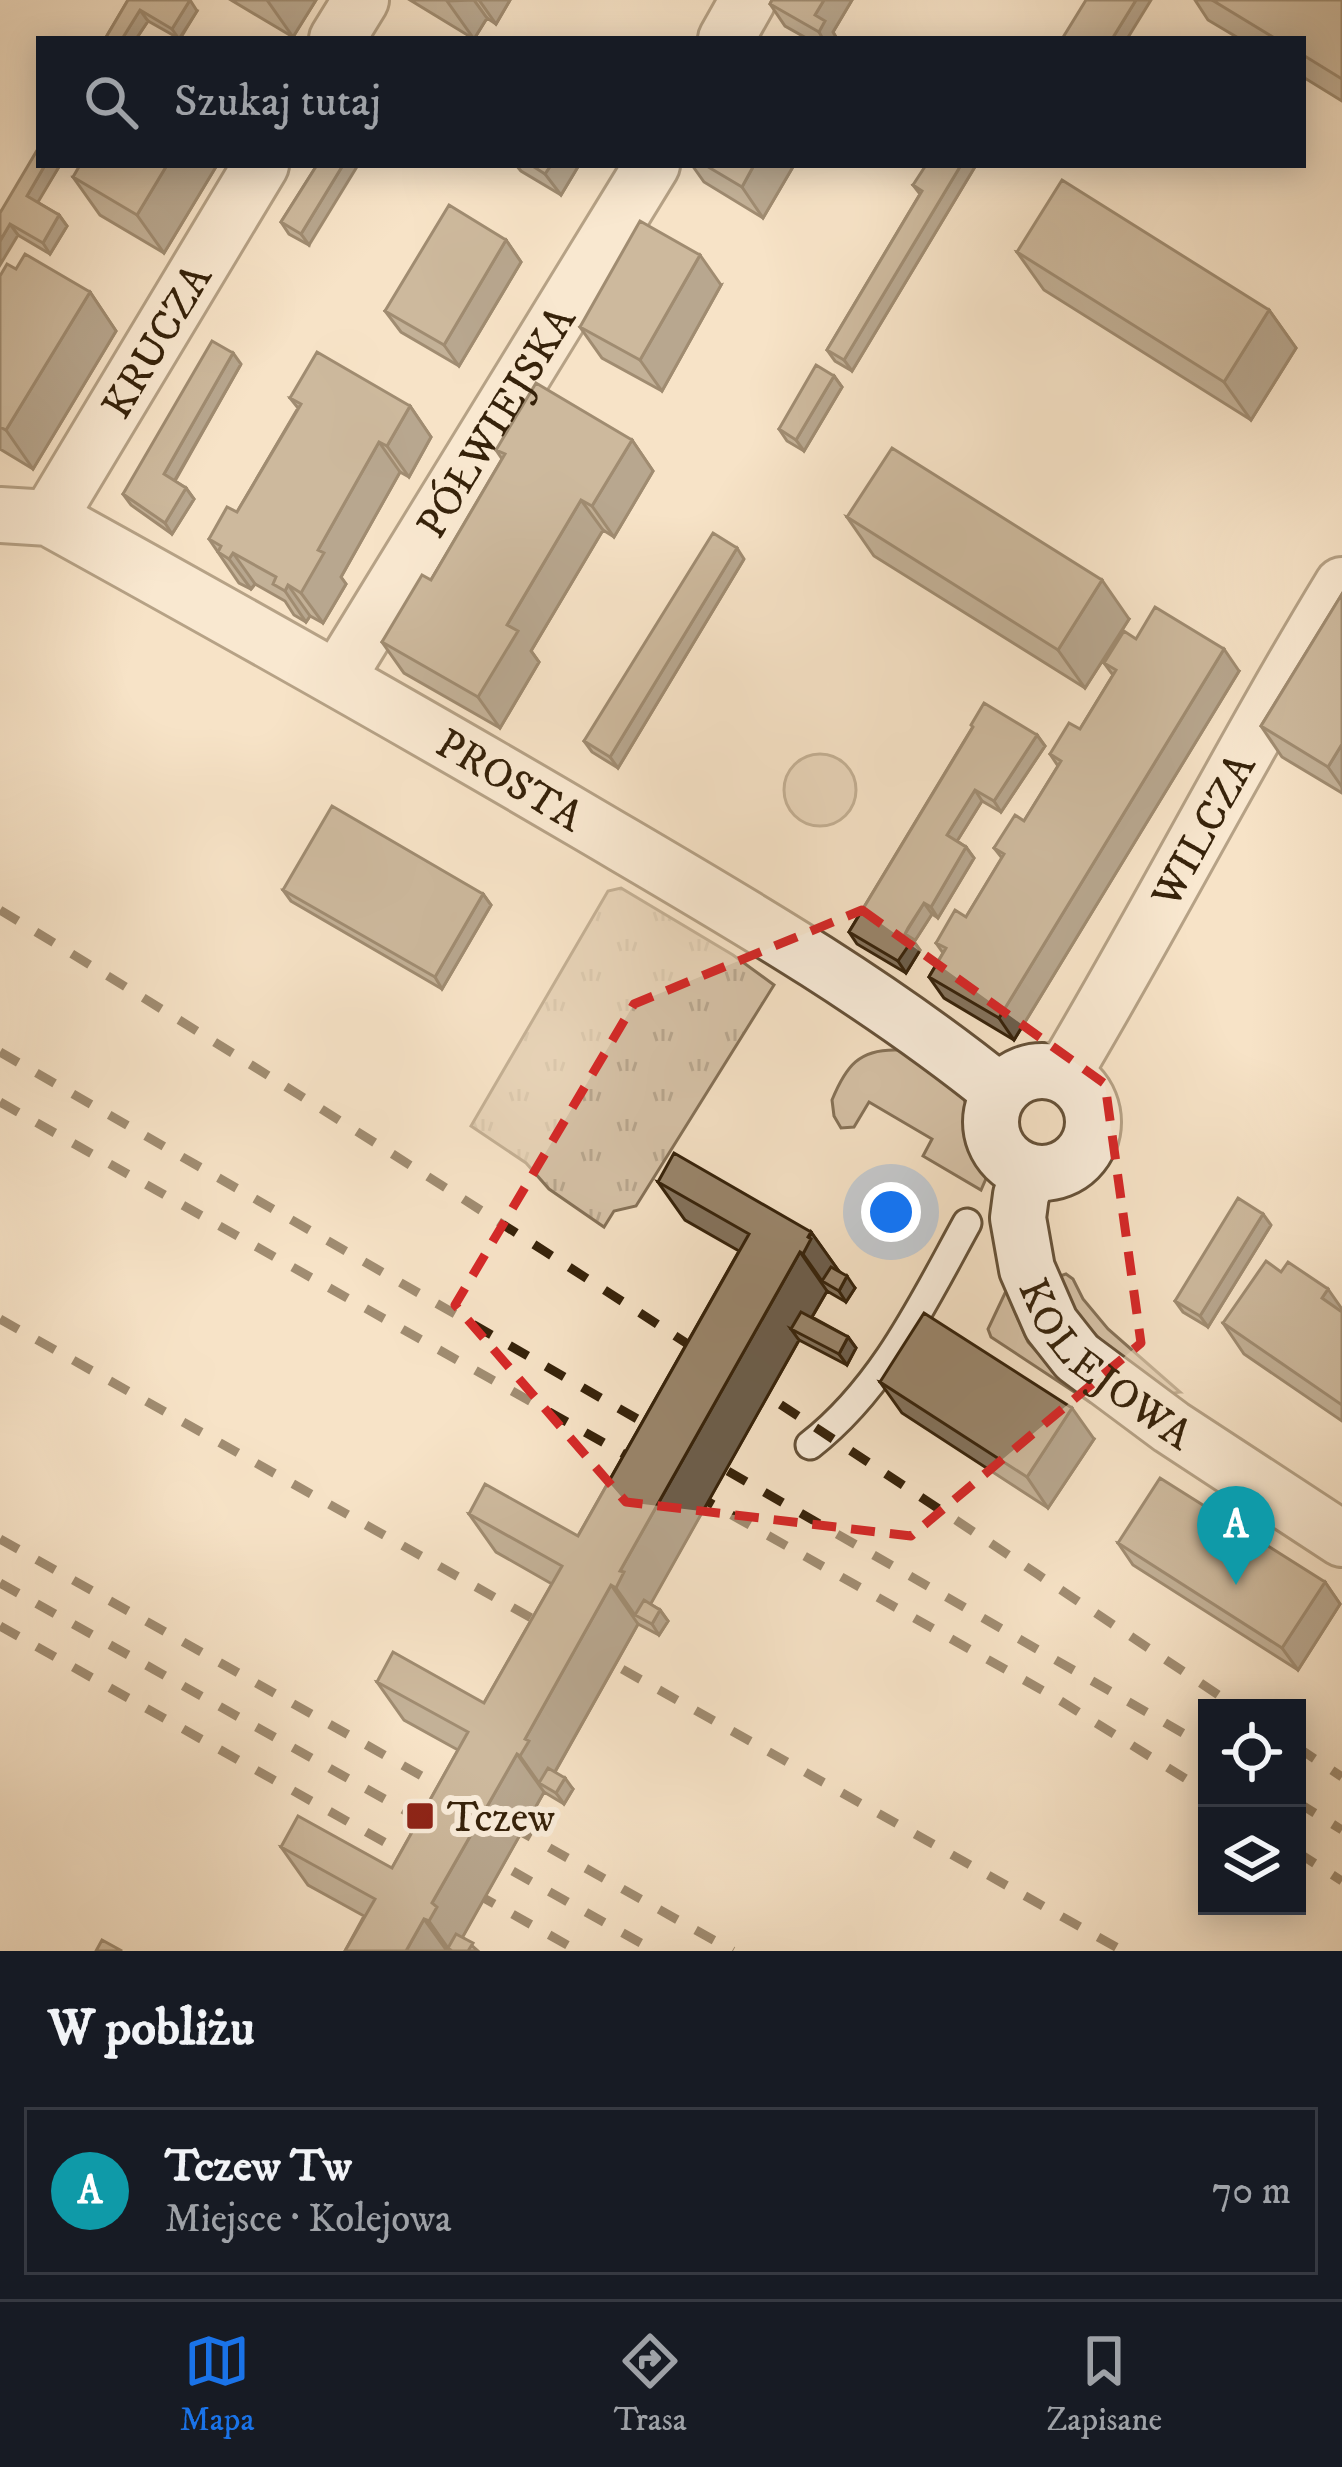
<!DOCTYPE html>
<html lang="pl">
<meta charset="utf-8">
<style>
body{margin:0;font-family:"IM FELL DW Pica",serif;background:#242831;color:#f1f3f6}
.controls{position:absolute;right:36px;bottom:36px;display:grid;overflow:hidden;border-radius:0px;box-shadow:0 6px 30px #0003}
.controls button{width:108px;height:108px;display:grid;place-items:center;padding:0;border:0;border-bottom:3px solid #363941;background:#171b24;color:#f1f3f6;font:60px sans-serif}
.you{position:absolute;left:891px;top:1212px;width:42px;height:42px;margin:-30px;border:9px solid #fff;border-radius:50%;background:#1a73e8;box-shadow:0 0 0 18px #1a73e833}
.badge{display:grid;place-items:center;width:78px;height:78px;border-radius:50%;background:#1a73e8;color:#fff;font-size:39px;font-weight:700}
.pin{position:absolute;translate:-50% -99px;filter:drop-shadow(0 3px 6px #0008)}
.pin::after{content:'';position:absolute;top:63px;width:42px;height:36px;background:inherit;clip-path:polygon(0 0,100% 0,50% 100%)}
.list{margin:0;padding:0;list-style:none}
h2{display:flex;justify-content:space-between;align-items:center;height:156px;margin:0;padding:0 48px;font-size:51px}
h2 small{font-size:39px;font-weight:400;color:#9ea1a6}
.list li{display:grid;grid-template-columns:78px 1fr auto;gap:36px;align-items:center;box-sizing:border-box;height:168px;margin:0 24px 24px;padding:0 24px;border:3px solid #363941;border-radius:0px}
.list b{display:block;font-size:45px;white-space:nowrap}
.list p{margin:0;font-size:39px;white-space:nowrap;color:#9ea1a6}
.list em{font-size:39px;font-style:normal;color:#9ea1a6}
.icon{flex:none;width:66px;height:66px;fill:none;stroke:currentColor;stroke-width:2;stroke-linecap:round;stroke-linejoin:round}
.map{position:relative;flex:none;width:1342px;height:1951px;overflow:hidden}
.search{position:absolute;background:#171b24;box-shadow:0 6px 30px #0003;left:36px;right:36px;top:36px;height:132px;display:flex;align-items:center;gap:30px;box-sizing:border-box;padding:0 42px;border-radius:0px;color:#9ea1a6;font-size:45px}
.sheet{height:348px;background:#171b24}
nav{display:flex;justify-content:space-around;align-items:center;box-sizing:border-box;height:168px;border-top:3px solid #363941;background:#171b24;font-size:33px;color:#9ea1a6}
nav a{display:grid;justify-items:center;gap:6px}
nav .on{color:#1a73e8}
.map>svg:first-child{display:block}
</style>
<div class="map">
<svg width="1342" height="1951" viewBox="0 0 1342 1951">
<defs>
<pattern id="park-tufts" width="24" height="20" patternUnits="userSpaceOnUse" patternTransform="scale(3)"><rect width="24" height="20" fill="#d6c2a7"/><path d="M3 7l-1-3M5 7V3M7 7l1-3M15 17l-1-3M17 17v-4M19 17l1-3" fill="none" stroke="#b8a68e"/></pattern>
</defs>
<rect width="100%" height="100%" fill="#f7e3c7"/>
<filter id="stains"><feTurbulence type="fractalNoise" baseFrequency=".00167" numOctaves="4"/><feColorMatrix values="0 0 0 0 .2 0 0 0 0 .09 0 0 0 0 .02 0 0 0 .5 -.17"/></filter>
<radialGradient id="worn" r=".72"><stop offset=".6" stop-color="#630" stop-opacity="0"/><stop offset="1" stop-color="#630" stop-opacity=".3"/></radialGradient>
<path fill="#d6c2a7" stroke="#867258" stroke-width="3" d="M784 790a36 36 0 1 1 72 0a36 36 0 1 1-72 0Z
M 897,1050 L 909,1053 L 964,1099 L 971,1118 L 974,1139 L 988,1174 L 981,1190 L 923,1156 L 932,1139 L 869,1102 L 854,1127 L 841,1128 L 834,1116 L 832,1100 C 846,1066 859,1049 897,1050 Z
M 1066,1274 L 1073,1279 L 1083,1299 L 1108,1329 L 1180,1392 C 1177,1392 1173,1394 1170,1393 C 1154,1389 1093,1335 1081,1319 C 1071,1306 1065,1292 1060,1276 Z
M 1006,1291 L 1028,1342 L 1054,1371 L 1091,1403 L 991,1337 L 988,1329 Z"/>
<path fill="url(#park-tufts)" stroke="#867258" stroke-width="3" d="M 621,888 L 733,955 L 774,985 L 636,1206 L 614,1211 L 604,1227 L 549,1189 L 526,1163 L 471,1126 L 608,891 Z"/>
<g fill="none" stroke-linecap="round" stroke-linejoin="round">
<g stroke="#665239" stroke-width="33">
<path id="service" d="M 810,1445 C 883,1388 923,1303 967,1223"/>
</g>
<g stroke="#665239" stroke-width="60">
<g id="minor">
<path d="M 337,39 L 361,0"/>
<path d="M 726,39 L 748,0"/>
<path id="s1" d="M 0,515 L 49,518 C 230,618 410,719 588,824 C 729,907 873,989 1000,1092"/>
<path id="s2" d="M 49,518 L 261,165"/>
<path id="s3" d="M 338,677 L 652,165"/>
<circle cx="1042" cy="1122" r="51"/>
<path id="s4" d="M 1063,1075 C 1159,914 1244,746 1342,585"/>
<path id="s5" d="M 1030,1173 L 1021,1195 L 1018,1218 L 1027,1269 L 1051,1324 L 1077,1357 L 1171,1427 L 1342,1539"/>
</g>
</g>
<use href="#service" stroke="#faeddb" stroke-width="27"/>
<use href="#minor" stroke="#faeddb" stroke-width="54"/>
<path stroke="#36220a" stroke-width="9" stroke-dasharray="21 21" stroke-linecap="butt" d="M 0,910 C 420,1165 830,1435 1238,1708
M 0,1052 L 1207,1747
M 0,1102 L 1056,1698 L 1207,1792
M 0,1319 L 1123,1951
M 0,1539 L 733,1951
M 0,1583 L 655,1951
M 0,1626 L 578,1951
M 1297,1747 L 1342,1777
M 1297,1802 L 1342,1830
M 1297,1852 L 1342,1881"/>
</g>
<path fill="#84735d" stroke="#36220a" stroke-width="3" d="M 128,0 L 197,11 L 180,39 L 148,21 L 136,39 L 105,39 Z
M 231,0 L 316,0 L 293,37 Z
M 410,0 L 510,0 L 496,24 L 487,18 L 474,39 Z
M 772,0 L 852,0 L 833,32 L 837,39 L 808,39 L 785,26 L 770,4 Z
M 1195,0 L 1342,0 L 1342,101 L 1303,77 L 1303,39 L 1240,39 L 1208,20 Z
M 39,165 L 60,165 L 37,202 L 59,215 L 67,226 L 50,254 L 18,235 L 0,213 Z
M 217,165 L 164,253 L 100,215 L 73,177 Z
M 317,165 L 309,245 L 289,234 L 281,222 Z
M 516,165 L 579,165 L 561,195 L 521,171 Z
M 692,165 L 794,165 L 763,218 L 704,182 Z
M 976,165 L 852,371 L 835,361 L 827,350 L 920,194 L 913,185 Z
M 506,240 L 521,262 L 459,366 L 401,332 L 385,311 Z
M 1017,252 L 1269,310 L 1296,348 L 1251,420 L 1044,290 Z
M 16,269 L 90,292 L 116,331 L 33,469 L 0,449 L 0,276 Z
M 721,285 L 662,391 L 602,358 L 580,327 Z
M 241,364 L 175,481 L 186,488 L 194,499 L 172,534 L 131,505 L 123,494 Z
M 834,376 L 842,387 L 804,451 L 787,441 L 779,429 Z
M 290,398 L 410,406 L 431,437 L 409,477 L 400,472 L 341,577 L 346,584 L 323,623 L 310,616 L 306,622 L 294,615 L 285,601 L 255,584 L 251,589 L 239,583 L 209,539 L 237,512 L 298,408 Z
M 632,440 L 653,471 L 614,537 L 603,530 L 531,651 L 539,662 L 500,728 L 404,673 L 382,642 L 431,580 L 502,459 L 496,450 Z
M 847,517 L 1129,619 L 1085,688 L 874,556 Z
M 744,559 L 618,768 L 592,752 L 584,741 Z
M 1342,594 L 1342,793 L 1282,757 L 1261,726 Z
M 1136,639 L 1239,671 L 1014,1040 L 944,998 L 929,977 L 943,953 L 936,943 L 966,917 L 1002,858 L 994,848 L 1024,821 L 1058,766 L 1050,754 L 1080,729 L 1113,675 L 1104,663 Z
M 972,728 L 1037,735 L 1045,746 L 1001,812 L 982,801 L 957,841 L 966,847 L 974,858 L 938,918 L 932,914 L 916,939 L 914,942 L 920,950 L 906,973 L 857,944 L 849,932 Z
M 283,890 L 483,894 L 491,905 L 442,989 L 291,901 Z
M 658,1182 L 811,1232 L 838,1270 L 855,1288 L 846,1302 L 827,1291 L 812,1317 L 848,1337 L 856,1348 L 847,1365 L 799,1340 L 650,1604 L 660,1610 L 668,1621 L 659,1635 L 638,1624 L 555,1772 L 573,1789 L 564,1804 L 544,1792 L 462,1937 L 478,1951 L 345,1951 L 364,1916 L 308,1885 L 281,1847 L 392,1868 L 458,1750 L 404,1720 L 377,1682 L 484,1703 L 552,1584 L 496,1552 L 469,1514 L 578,1536 L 739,1251 L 685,1220 Z
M 1271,1225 L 1208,1327 L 1183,1312 L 1175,1301 Z
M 1342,1309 L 1342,1421 L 1244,1354 L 1223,1323 Z
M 880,1382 L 1094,1439 L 1048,1508 L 902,1413 Z
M 1118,1543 L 1325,1582 L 1340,1604 L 1298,1670 L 1133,1565 Z"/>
<path fill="#6c5e4c" stroke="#36220a" stroke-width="3" d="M 190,0 L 197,11 L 179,39 L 172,29 Z
M 267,0 L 316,0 L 293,37 Z
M 474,0 L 487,18 L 474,39 L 447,1 Z
M 479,0 L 510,0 L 496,24 Z
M 824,0 L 852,0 L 833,32 L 837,39 L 823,39 L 819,32 L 815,15 Z
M 1136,0 L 1151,0 L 1127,39 L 1112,39 Z
M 140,10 L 148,21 L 136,39 L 122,39 Z
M 45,165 L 60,165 L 35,207 L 27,196 Z
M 167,165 L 217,165 L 164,253 L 137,215 Z
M 343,165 L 358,165 L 309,245 L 301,234 Z
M 551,165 L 579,165 L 561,195 L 545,174 Z
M 754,165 L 794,165 L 763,218 L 742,187 Z
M 961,165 L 976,165 L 852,371 L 844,360 Z
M 59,215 L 67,226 L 50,254 L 43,243 Z
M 10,224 L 18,235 L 0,265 L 0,241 Z
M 506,240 L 521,262 L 459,366 L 444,345 Z
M 700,255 L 721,285 L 662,391 L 640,360 Z
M 90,292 L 116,331 L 33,469 L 6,430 Z
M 1269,310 L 1296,348 L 1251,420 L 1224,382 Z
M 233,353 L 241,364 L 172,485 L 164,474 Z
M 834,376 L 842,387 L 804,451 L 796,440 Z
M 410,406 L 431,437 L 409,477 L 387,446 Z
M 632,440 L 653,471 L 614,537 L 592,506 Z
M 379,442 L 400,472 L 341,577 L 346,584 L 323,623 L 301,593 L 318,550 Z
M 186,488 L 194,499 L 172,534 L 165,523 Z
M 581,500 L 603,530 L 531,651 L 539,662 L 500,728 L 478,697 L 507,625 Z
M 737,548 L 744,559 L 618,768 L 610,757 Z
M 233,553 L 255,584 L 251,589 L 229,559 Z
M 1102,580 L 1129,619 L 1085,688 L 1058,650 Z
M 288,585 L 310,616 L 306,622 L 285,591 Z
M 1224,649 L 1239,671 L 1014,1040 L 999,1018 Z
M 1037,735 L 1045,746 L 1001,812 L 994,801 Z
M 1342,744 L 1342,787 L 1328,767 Z
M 975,790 L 982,801 L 954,846 L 947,835 Z
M 966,847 L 974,858 L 938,918 L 931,907 Z
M 483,894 L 491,905 L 442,989 L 435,977 Z
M 924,903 L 932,914 L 916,939 L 914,942 L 920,950 L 906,973 L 898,961 L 905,934 Z
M 1263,1214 L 1271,1225 L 1208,1327 L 1200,1316 Z
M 811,1232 L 838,1270 L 822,1281 L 803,1254 Z
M 800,1252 L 827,1291 L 802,1334 L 791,1329 L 799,1340 L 649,1607 L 635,1615 L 616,1588 L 620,1571 Z
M 847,1276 L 855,1288 L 846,1302 L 839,1291 Z
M 1328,1289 L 1342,1309 L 1342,1327 L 1322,1298 Z
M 848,1337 L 856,1348 L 847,1365 L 839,1354 Z
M 1072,1408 L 1094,1439 L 1048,1508 L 1027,1477 Z
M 1325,1582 L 1340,1604 L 1298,1670 L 1282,1648 Z
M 611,1585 L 638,1624 L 553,1775 L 539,1783 L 520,1756 L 525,1739 Z
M 660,1610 L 668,1621 L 659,1635 L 652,1624 Z
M 517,1754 L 544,1792 L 461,1940 L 448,1948 L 429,1921 L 432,1903 Z
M 565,1778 L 573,1789 L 564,1804 L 556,1793 Z
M 424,1919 L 447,1951 L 406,1951 Z"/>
<path fill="#9a866c" stroke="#36220a" stroke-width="3" d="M 128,0 L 190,0 L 172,29 L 140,10 L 122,39 L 105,39 Z
M 772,0 L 824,0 L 815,15 L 825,21 L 819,32 L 770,4 Z
M 1086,0 L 1136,0 L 1112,39 L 1062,39 Z
M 1212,0 L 1342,0 L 1342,79 L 1303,55 L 1303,39 L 1276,39 Z
M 39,147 L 39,165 L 45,165 L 27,196 L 59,215 L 43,243 L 10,224 L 0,241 L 0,213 Z
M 80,165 L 167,165 L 137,215 L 73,177 Z
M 317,165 L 343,165 L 301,234 L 281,222 Z
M 531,165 L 551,165 L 545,174 Z
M 705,165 L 754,165 L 742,187 Z
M 926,165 L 961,165 L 844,360 L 827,350 L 922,191 L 913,185 Z
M 1062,180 L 1269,310 L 1224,382 L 1017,252 Z
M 449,205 L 506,240 L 444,345 L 385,311 Z
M 640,221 L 700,255 L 640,360 L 580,327 Z
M 25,254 L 90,292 L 6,430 L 0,427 L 0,276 L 7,264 L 16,269 Z
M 212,341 L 233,353 L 164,474 L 186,488 L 165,523 L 123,494 Z
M 317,352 L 410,406 L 387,446 L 379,442 L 318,550 L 324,553 L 301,593 L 288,585 L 285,591 L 273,584 L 276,577 L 233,553 L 229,559 L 218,552 L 221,546 L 209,539 L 227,507 L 237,512 L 301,404 L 290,398 Z
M 816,365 L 834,376 L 796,440 L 779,429 Z
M 536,383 L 632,440 L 592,506 L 581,500 L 507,625 L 518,631 L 478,697 L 382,642 L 422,575 L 431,580 L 505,454 L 496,450 Z
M 892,448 L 1102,580 L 1058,650 L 847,517 Z
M 713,533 L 737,548 L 610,757 L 584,741 Z
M 1342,594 L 1342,744 L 1328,767 L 1261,726 Z
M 1155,607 L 1224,649 L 999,1018 L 929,977 L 946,948 L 936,943 L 955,910 L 966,917 L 1004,854 L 994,848 L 1015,815 L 1024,821 L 1061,761 L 1050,754 L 1069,723 L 1080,729 L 1116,670 L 1104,663 L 1124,631 L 1136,639 Z
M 984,703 L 1037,735 L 994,801 L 975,790 L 947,835 L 966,847 L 931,907 L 924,903 L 908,928 L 905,934 L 913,939 L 898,961 L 849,932 L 973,727 L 971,725 Z
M 332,806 L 483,894 L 435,977 L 283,890 Z
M 674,1153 L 811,1232 L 808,1237 L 811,1239 L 803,1254 L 800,1252 L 620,1571 L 624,1572 L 616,1588 L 611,1585 L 525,1739 L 529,1741 L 520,1756 L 517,1754 L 432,1903 L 437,1907 L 429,1921 L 424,1919 L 406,1951 L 345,1951 L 375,1899 L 281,1847 L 298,1816 L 392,1868 L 468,1732 L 377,1682 L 393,1652 L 484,1703 L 562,1566 L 469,1514 L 485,1484 L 578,1536 L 749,1234 L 658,1182 Z
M 1238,1198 L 1263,1214 L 1200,1316 L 1175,1301 Z
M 1266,1261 L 1281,1272 L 1288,1262 L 1328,1289 L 1322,1298 L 1342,1312 L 1342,1405 L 1223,1323 Z
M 831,1267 L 847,1276 L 839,1291 L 822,1281 Z
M 801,1312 L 848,1337 L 839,1354 L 791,1329 Z
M 924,1313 L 1072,1408 L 1027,1477 L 880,1382 Z
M 1160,1478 L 1325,1582 L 1282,1648 L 1118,1543 Z
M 644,1600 L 660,1610 L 652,1624 L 635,1615 Z
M 548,1768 L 565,1778 L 556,1793 L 539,1783 Z
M 456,1934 L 473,1943 L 468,1951 L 452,1951 L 448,1948 Z
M 102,1940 L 122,1951 L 96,1951 Z"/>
<path d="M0 0H1342V1951H0ZM 862,910 L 1105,1084 L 1141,1343 L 911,1536 L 626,1502 L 455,1305 L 634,1004 Z" fill="#f7e3c7" fill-opacity=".55" fill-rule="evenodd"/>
<path fill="none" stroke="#d62828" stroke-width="9" stroke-dasharray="24 15" stroke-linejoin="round" d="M 862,910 L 1105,1084 L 1141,1343 L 911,1536 L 626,1502 L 455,1305 L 634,1004 Z"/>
<rect fill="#8f2418" stroke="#faeddb" stroke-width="4.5" x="405" y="1801" width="30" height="30" rx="6"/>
<g text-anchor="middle" stroke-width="12" stroke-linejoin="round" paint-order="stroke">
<g font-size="42" fill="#36220a" stroke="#faeddb">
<text dy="15" stroke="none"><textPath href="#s2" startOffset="207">KRUCZA</textPath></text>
<text dy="15" stroke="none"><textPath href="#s3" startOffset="300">PÓŁWIEJSKA</textPath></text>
<text dy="15" stroke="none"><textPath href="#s1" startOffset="579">PROSTA</textPath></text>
<text dy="15" stroke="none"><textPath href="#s4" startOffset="282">WILCZA</textPath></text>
<text dy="15" stroke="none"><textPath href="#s5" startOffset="225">KOLEJOWA</textPath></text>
</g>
<g font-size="42" fill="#36220a" stroke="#faeddb" text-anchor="start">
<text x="447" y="1831">Tczew</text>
</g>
</g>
<rect width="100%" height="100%" filter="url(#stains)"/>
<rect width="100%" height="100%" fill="url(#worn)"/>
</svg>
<div class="controls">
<button><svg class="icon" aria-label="locate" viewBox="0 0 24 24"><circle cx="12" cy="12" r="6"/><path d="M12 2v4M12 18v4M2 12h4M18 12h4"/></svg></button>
<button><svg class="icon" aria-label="layers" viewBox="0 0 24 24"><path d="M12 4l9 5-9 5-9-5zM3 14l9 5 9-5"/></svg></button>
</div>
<div class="you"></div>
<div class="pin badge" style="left:1236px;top:1585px;background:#0f9aa8">A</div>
<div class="search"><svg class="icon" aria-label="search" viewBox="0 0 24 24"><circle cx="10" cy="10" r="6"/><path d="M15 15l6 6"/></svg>Szukaj tutaj</div>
</div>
<section class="sheet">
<h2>W pobliżu<small></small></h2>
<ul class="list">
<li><span class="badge" style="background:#0f9aa8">A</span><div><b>Tczew Tw</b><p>Miejsce · Kolejowa</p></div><em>70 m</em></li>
</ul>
</section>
<nav>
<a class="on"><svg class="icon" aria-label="map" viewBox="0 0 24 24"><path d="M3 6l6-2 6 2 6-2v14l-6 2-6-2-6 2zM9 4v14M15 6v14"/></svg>Mapa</a>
<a><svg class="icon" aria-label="directions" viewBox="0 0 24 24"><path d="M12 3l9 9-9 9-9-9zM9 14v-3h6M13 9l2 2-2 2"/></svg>Trasa</a>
<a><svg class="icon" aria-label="saved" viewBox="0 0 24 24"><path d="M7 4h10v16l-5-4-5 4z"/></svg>Zapisane</a>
</nav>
